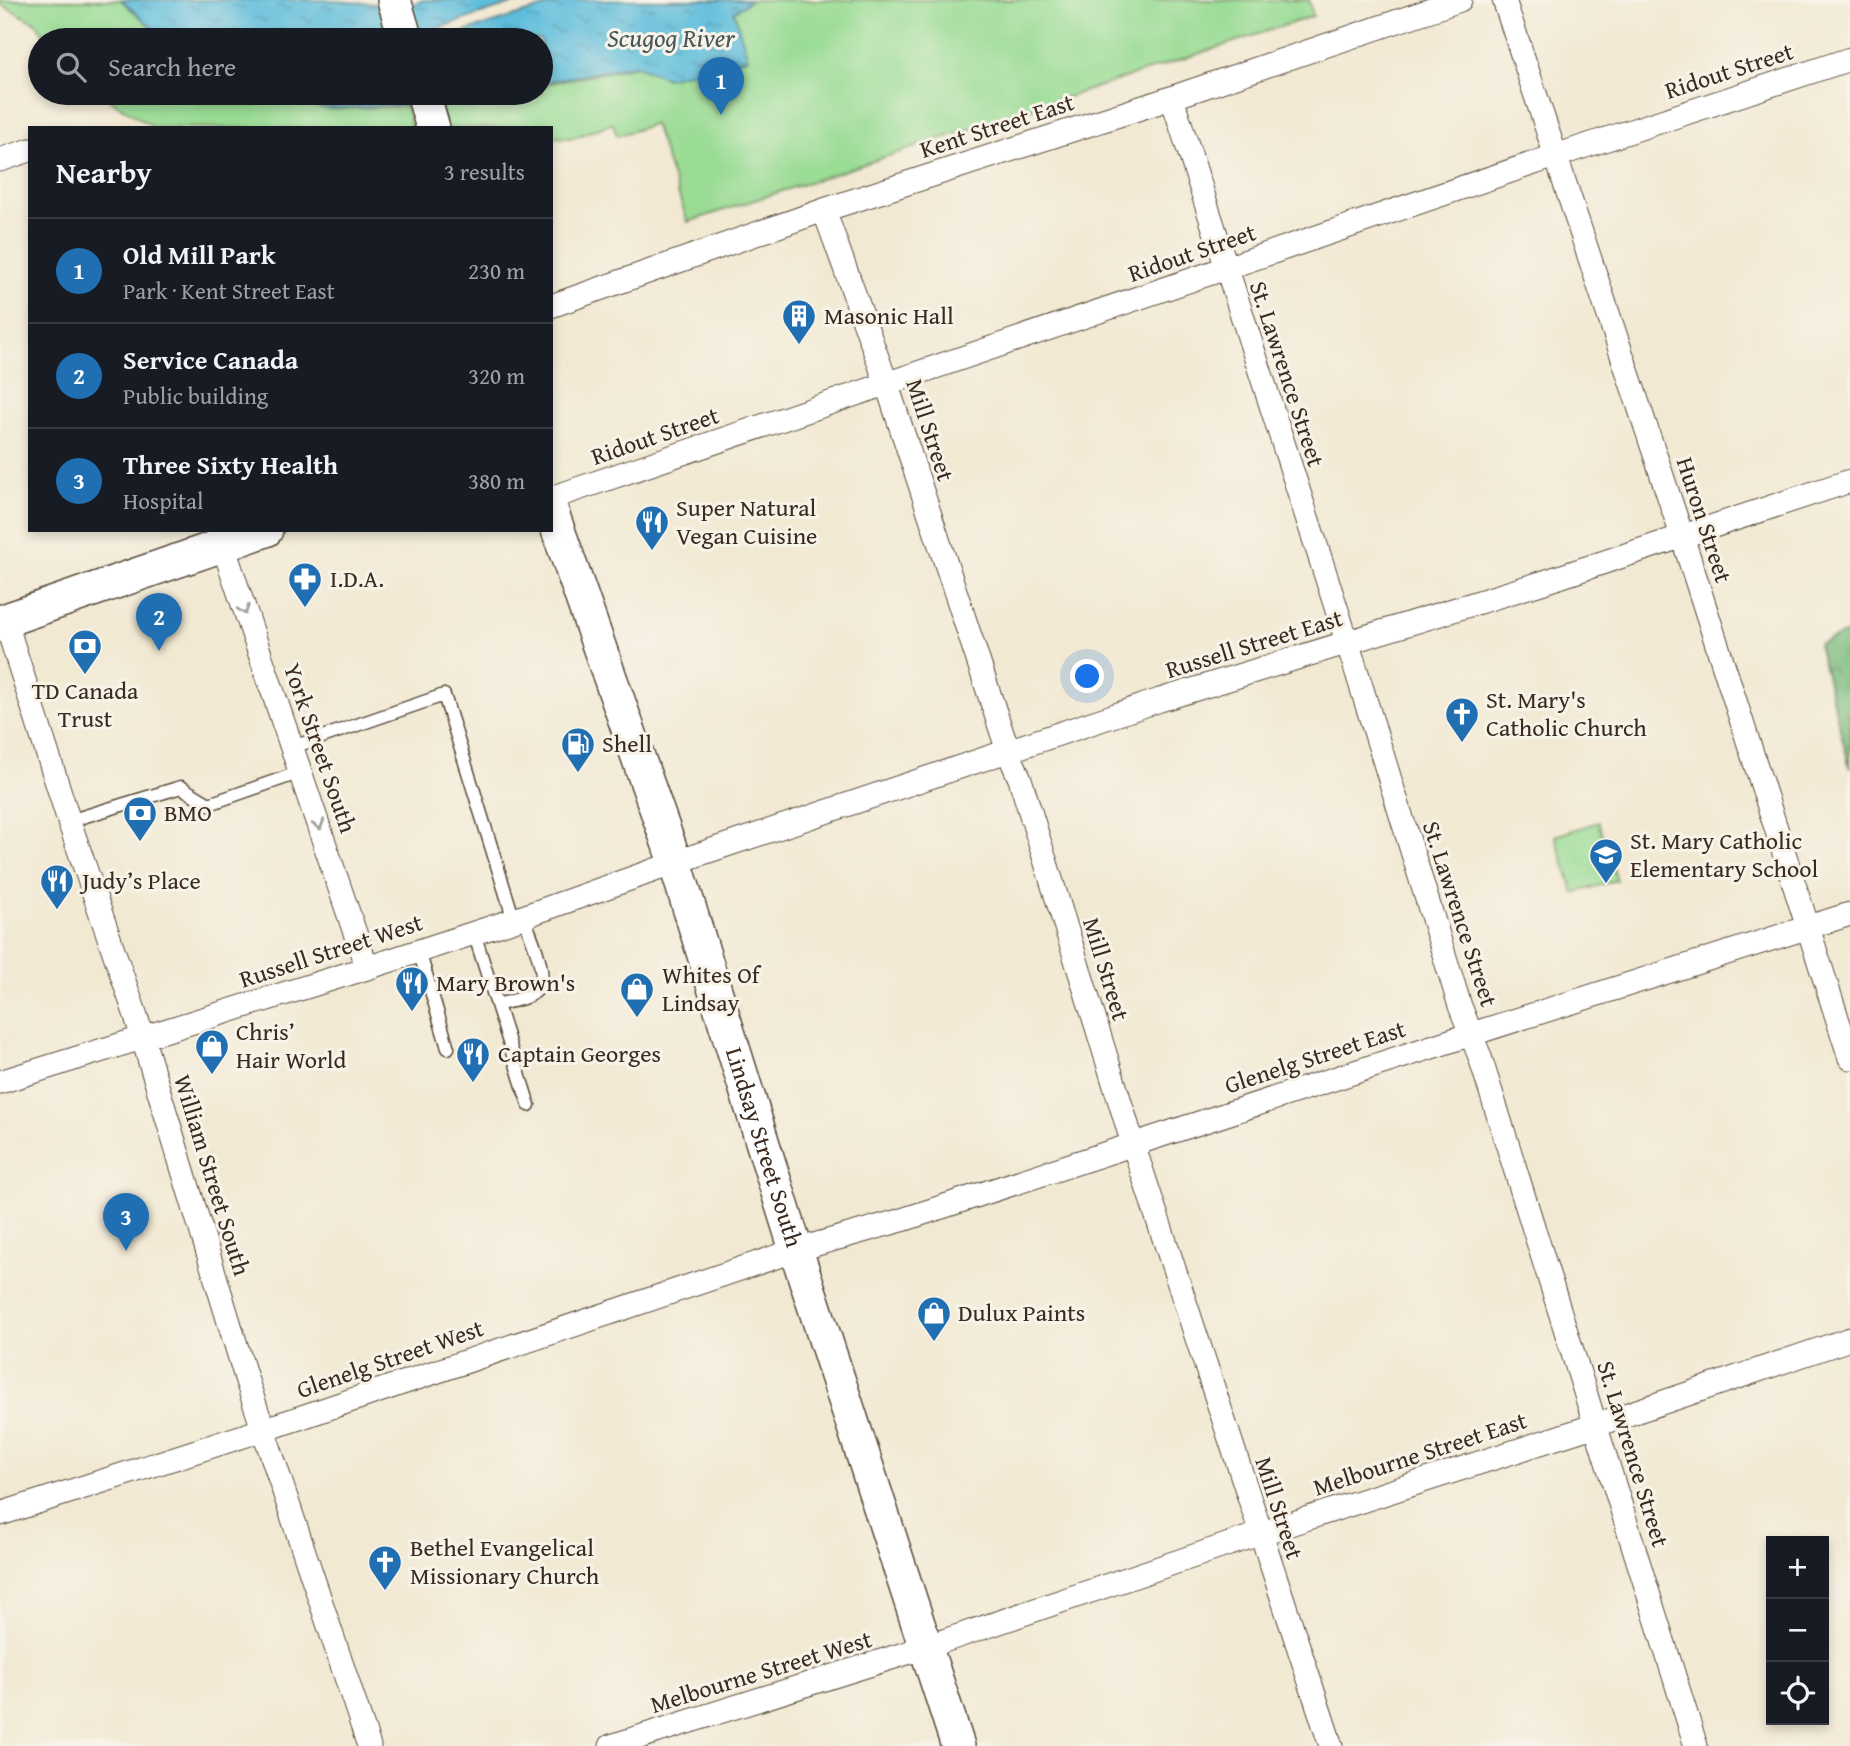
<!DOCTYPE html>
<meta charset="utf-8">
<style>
body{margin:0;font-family:"Gentium Book Plus",serif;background:#20242c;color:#f1f3f6}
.controls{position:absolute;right:21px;bottom:21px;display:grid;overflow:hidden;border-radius:0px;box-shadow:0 4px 10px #0003}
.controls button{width:63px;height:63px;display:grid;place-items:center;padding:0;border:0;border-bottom:2px solid #363941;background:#171b24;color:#f1f3f6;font:35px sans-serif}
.you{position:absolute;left:1088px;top:677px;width:24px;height:24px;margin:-18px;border:5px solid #fff;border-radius:50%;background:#1a73e8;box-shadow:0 0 0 10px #1a73e833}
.badge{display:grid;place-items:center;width:46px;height:46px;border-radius:50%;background:#1f6fb2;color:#fff;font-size:23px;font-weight:700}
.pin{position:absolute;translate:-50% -58px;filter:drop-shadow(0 2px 4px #0008)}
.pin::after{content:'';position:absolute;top:37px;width:24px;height:21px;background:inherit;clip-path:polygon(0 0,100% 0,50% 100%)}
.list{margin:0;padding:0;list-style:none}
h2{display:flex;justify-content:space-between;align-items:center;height:91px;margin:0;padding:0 28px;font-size:30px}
h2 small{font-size:23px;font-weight:400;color:#9ea1a6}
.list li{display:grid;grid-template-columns:46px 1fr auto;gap:21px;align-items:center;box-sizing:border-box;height:105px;padding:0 28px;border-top:2px solid #363941}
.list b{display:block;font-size:26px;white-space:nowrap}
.list p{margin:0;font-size:23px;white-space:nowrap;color:#9ea1a6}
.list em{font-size:23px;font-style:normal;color:#9ea1a6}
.icon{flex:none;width:38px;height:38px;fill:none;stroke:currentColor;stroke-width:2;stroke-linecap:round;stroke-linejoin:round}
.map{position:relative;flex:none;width:1850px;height:1746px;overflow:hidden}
.search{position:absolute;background:#171b24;box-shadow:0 4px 10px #0003;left:28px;top:28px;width:525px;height:77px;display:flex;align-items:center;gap:18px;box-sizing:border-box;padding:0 24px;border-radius:38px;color:#9ea1a6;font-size:26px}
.panel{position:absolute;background:#171b24;box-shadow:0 4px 10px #0003;left:28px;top:126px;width:525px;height:406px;border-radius:0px}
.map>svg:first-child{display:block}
</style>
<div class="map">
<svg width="1850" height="1746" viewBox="0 0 1850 1746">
<defs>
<pattern id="forest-crowns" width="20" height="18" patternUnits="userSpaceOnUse" patternTransform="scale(1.75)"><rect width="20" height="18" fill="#7bbc7e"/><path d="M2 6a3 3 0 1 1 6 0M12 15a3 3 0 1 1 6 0" fill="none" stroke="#669967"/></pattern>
<pattern id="water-ripples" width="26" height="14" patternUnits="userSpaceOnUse" patternTransform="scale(1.75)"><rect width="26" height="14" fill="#5dbddb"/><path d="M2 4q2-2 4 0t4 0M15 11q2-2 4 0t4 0" fill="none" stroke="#4e9ab1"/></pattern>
</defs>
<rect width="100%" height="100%" fill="#f7f3e8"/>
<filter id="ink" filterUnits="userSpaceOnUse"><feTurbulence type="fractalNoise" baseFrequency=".0143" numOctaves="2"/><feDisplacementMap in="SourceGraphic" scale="14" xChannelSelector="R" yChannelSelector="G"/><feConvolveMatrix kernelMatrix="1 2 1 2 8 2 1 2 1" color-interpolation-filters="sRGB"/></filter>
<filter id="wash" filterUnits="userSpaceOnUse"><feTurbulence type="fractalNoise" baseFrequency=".00686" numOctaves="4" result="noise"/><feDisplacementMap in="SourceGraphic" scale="28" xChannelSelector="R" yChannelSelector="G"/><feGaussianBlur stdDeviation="1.57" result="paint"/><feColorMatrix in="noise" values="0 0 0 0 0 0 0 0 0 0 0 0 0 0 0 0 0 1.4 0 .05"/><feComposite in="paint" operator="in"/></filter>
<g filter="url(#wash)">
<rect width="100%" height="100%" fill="#f2e9d3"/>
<path fill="#9adc94" stroke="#6a8359" stroke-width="2" d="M 0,0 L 121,0 L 166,40 L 48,40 L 36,23 L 0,4 Z
M 751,0 L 1309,0 L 1313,16 L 688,222 L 654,124 L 617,136 L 613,123 L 573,138 L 551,137 L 551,128 L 434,128 L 427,107 L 499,93 L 541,93 L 541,85 L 638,66 L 667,78 L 747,58 L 734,12 Z
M 99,93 L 263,93 L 327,109 L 406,106 L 412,128 L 155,128 Z
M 1598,822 L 1617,880 L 1574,893 L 1555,836 Z"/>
<path fill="url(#forest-crowns)" stroke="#5b734e" stroke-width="2" d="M 1850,632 L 1850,768 L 1818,644 Z"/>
<path fill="url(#water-ripples)" stroke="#4c747c" stroke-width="2" d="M 121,0 L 322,0 L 406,6 L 424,0 L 524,0 L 416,35 L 417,40 L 166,40 Z
M 567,0 L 751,0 L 734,12 L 748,58 L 667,78 L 635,65 L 541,83 L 541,40 L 437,40 Z
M 263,93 L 493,93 L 434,104 L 327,109 Z"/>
</g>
<g filter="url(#ink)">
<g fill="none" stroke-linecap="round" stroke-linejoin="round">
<g stroke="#564739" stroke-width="15">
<path id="service" d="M 293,747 L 444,695 L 514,920
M 69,821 L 181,787 L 209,804 L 301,772
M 474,933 L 529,1105
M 419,951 L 448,1048
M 497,1005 C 510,1001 529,999 538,989 C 550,977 529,931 523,916"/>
</g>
<g stroke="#564739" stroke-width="25">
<path id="minor" d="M 1504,0 L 1682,536 L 1850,1058
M 1172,98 L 1353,660 L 1460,1006 L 1480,1057 L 1696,1746
M 0,160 L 30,150
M 824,210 L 886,382 L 1008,751 L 1020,779 L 1133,1144 L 1331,1746
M 551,306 L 824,210 L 1156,103 L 1460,0
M 551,498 L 1543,160 L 1850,59
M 219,534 L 367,968
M 5,620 L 69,821 L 136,1016 L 246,1378 L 369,1746
M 0,1082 L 367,968 L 514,920 L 700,854 L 1160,700 L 1541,583 L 1850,481
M 0,1514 L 293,1420 L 796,1250 L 902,1220 L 1453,1040 L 1850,914
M 611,1746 L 926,1647 L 1259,1534 L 1596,1425 L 1850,1339"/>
</g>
<g stroke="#564739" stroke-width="36">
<g id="secondary">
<path d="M 394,0 L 406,40"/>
<path d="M 423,93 L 433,128"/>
<path id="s1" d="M 551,510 L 675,862 L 796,1250 L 958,1746"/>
<path d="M 0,622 L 266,530"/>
</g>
</g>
<use href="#service" stroke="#fff" stroke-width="12"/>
<use href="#minor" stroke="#fff" stroke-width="23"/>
<use href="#secondary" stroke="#fff" stroke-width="33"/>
</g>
<defs><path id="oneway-chevron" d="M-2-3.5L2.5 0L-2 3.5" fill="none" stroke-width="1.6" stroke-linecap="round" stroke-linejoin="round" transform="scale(1.75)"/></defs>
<g stroke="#a79f9a">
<use href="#oneway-chevron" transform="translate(244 610) rotate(71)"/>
<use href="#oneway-chevron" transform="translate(319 825) rotate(72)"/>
</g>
</g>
<defs>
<g id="building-pin" transform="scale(1.75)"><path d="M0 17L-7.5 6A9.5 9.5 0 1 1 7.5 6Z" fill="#1f6fb2" stroke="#f7f3e8"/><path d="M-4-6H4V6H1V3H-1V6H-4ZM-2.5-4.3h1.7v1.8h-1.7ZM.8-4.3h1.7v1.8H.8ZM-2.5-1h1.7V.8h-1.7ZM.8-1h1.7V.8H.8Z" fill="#fff"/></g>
<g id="restaurant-pin" transform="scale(1.75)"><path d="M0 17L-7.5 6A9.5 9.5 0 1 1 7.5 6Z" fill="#1f6fb2" stroke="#f7f3e8"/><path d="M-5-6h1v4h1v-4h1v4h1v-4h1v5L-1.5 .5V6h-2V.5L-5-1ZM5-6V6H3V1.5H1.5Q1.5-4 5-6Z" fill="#fff"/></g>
<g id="pharmacy-pin" transform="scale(1.75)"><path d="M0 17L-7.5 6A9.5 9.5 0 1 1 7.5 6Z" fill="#1f6fb2" stroke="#f7f3e8"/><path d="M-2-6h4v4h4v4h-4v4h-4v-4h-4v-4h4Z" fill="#fff"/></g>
<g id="bank-pin" transform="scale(1.75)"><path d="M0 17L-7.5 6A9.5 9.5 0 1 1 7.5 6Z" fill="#1f6fb2" stroke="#f7f3e8"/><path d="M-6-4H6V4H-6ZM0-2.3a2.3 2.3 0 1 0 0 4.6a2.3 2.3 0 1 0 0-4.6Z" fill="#fff"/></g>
<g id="church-pin" transform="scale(1.75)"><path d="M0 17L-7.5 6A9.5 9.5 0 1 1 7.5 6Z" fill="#1f6fb2" stroke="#f7f3e8"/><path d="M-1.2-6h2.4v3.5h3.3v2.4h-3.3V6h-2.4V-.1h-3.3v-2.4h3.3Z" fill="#fff"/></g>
<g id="fuel-pin" transform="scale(1.75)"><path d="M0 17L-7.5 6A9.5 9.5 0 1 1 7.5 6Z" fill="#1f6fb2" stroke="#f7f3e8"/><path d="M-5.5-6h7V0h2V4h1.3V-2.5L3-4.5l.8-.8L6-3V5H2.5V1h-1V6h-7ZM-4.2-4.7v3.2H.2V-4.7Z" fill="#fff"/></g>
<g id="school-pin" transform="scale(1.75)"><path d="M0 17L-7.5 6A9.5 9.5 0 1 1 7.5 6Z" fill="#1f6fb2" stroke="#f7f3e8"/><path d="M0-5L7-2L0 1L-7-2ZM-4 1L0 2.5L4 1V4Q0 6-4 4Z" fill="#fff"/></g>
<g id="shop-pin" transform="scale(1.75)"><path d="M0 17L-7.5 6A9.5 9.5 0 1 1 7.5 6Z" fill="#1f6fb2" stroke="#f7f3e8"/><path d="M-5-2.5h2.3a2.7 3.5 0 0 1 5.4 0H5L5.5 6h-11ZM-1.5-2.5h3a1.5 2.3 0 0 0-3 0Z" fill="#fff"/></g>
</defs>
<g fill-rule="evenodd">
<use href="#building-pin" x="799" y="316"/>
<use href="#restaurant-pin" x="652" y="522"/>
<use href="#pharmacy-pin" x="305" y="579"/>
<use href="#bank-pin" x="85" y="646"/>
<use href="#church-pin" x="1462" y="714"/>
<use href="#fuel-pin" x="578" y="744"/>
<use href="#bank-pin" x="140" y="813"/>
<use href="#school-pin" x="1606" y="855"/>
<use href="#restaurant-pin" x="57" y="881"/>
<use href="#restaurant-pin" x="412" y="983"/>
<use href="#shop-pin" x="637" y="989"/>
<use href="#shop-pin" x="212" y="1046"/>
<use href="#restaurant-pin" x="473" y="1054"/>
<use href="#shop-pin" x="934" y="1313"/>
<use href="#church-pin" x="385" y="1562"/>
</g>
<g text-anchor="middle" stroke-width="6" stroke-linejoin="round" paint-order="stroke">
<g font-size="24" fill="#3b2a1e" stroke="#f7f3e8">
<text transform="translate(1729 71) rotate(-18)" y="8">Ridout Street</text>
<text transform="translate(997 126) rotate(-18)" y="8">Kent Street East</text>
<text transform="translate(1192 253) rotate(-19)" y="8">Ridout Street</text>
<text transform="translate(1287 374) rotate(72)" y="8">St. Lawrence Street</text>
<text transform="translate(930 430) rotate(72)" y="8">Mill Street</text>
<text transform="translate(655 436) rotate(-19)" y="8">Ridout Street</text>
<text transform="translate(1704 520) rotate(72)" y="8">Huron Street</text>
<text transform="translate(1254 644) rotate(-17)" y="8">Russell Street East</text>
<text transform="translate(320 748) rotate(71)" y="8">York Street South</text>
<text transform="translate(1460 914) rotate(72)" y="8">St. Lawrence Street</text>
<text transform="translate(331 951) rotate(-18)" y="8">Russell Street West</text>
<text transform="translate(1106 969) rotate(73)" y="8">Mill Street</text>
<text transform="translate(1315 1057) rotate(-18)" y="8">Glenelg Street East</text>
<text dy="8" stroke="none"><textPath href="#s1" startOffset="672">Lindsay Street South</textPath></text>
<text transform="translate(212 1175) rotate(73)" y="8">William Street South</text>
<text transform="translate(390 1359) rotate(-19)" y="8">Glenelg Street West</text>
<text transform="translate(1420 1454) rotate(-18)" y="8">Melbourne Street East</text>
<text transform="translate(1633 1454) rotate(73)" y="8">St. Lawrence Street</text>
<text transform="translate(1279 1508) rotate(72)" y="8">Mill Street</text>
<text transform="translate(761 1672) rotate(-17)" y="8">Melbourne Street West</text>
</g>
<g font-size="24" fill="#3b2a1e" stroke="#f7f3e8" text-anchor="start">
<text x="824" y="324">Masonic Hall</text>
<text x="676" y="516">Super Natural<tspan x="676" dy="28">Vegan Cuisine</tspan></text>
<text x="330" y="587">I.D.A.</text>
<text x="85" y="699" text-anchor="middle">TD Canada<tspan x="85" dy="28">Trust</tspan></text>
<text x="1486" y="708">St. Mary's<tspan x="1486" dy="28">Catholic Church</tspan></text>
<text x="602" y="752">Shell</text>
<text x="164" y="821">BMO</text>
<text x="1630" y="849">St. Mary Catholic<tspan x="1630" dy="28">Elementary School</tspan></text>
<text x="82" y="889">Judy’s Place</text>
<text x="662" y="983">Whites Of<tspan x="662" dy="28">Lindsay</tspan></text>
<text x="436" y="991">Mary Brown's</text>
<text x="236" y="1040">Chris’<tspan x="236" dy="28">Hair World</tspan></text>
<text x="498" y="1062">Captain Georges</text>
<text x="958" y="1321">Dulux Paints</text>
<text x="410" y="1556">Bethel Evangelical<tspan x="410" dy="28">Missionary Church</tspan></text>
</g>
<g font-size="26" font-style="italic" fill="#455657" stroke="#f7f3e8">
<text x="671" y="47">Scugog River</text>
</g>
</g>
</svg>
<div class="controls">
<button>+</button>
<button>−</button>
<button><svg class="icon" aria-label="locate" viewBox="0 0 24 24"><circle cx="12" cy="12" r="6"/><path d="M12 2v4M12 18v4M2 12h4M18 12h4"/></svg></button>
</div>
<div class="you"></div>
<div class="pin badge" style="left:721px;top:115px">1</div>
<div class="pin badge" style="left:159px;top:651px">2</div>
<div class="pin badge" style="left:126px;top:1251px">3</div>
<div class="search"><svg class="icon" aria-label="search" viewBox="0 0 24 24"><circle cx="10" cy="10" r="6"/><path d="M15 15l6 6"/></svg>Search here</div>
<section class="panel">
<h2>Nearby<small>3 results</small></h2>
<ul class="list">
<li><span class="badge">1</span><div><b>Old Mill Park</b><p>Park · Kent Street East</p></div><em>230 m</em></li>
<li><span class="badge">2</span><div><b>Service Canada</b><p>Public building</p></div><em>320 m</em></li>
<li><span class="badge">3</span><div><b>Three Sixty Health</b><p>Hospital</p></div><em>380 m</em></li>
</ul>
</section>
</div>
